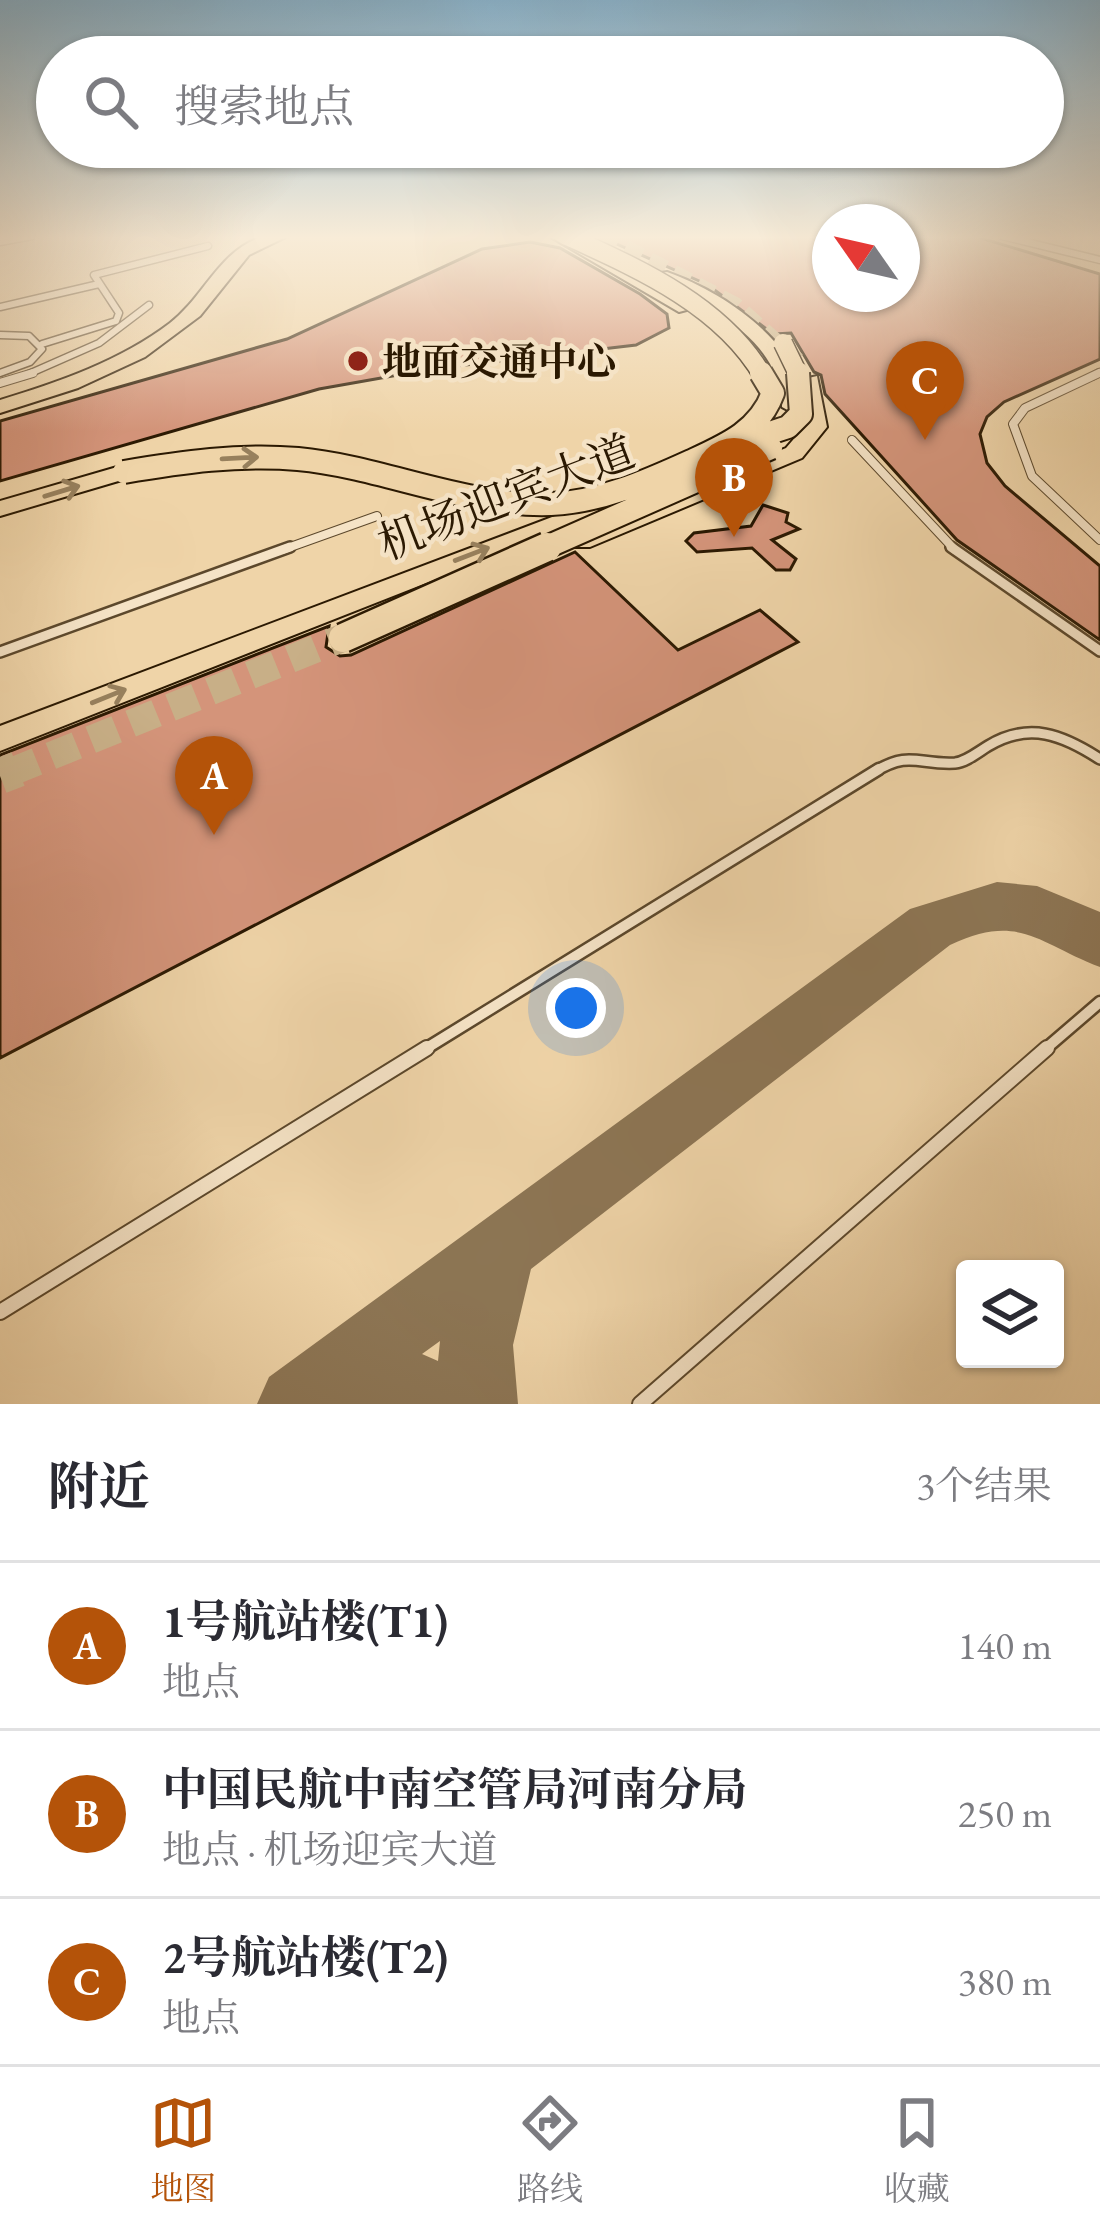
<!DOCTYPE html>
<html lang="zh">
<meta charset="utf-8">
<style>
body{margin:0;font-family:"EB Garamond","Noto Serif SC",serif;background:#f7f7f7;color:#2b2b33}
.controls{position:absolute;right:36px;bottom:36px;display:grid;overflow:hidden;border-radius:12px;box-shadow:0 3px 9px #0004}
.controls button{width:108px;height:108px;display:grid;place-items:center;padding:0;border:0;border-bottom:3px solid #e1e1e2;background:#fff;color:#2b2b33;font:60px sans-serif}
.compass{position:absolute;left:812px;top:204px;width:108px;height:108px;border-radius:50%;background:#fff;box-shadow:0 3px 9px #0004;rotate:304deg}
.you{position:absolute;left:576px;top:1008px;width:42px;height:42px;margin:-30px;border:9px solid #fff;border-radius:50%;background:#1a73e8;box-shadow:0 0 0 18px #1a73e833}
.badge{display:grid;place-items:center;width:78px;height:78px;border-radius:50%;background:#b45309;color:#fff;font-size:39px;font-weight:700}
.pin{position:absolute;translate:-50% -99px;filter:drop-shadow(0 3px 6px #0008)}
.pin::after{content:'';position:absolute;top:63px;width:42px;height:36px;background:inherit;clip-path:polygon(0 0,100% 0,50% 100%)}
.list{margin:0;padding:0;list-style:none}
h2{display:flex;justify-content:space-between;align-items:center;height:156px;margin:0;padding:0 48px;font-size:51px}
h2 small{font-size:39px;font-weight:400;color:#7c7c81}
.list li{display:grid;grid-template-columns:78px 1fr auto;gap:36px;align-items:center;box-sizing:border-box;height:168px;padding:0 48px;border-top:3px solid #e1e1e2}
.list b{display:block;font-size:45px;white-space:nowrap}
.list p{margin:0;font-size:39px;white-space:nowrap;color:#7c7c81}
.list em{font-size:39px;font-style:normal;color:#7c7c81}
.icon{flex:none;width:66px;height:66px;fill:none;stroke:currentColor;stroke-width:2;stroke-linecap:round;stroke-linejoin:round}
.map{position:relative;flex:none;width:1100px;height:1404px;overflow:hidden}
.search{position:absolute;background:#fff;box-shadow:0 3px 9px #0004;left:36px;right:36px;top:36px;height:132px;display:flex;align-items:center;gap:30px;box-sizing:border-box;padding:0 42px;border-radius:66px;color:#7c7c81;font-size:45px}
.sheet{height:660px;background:#fff}
nav{display:flex;justify-content:space-around;align-items:center;box-sizing:border-box;height:168px;border-top:3px solid #e1e1e2;background:#fff;font-size:33px;color:#7c7c81}
nav a{display:grid;justify-items:center;gap:6px}
nav .on{color:#b45309}
.map>svg:first-child{display:block}
</style>
<div class="map">
<svg width="1100" height="1404" viewBox="0 0 1100 1404">
<rect width="100%" height="100%" fill="#efd4a8"/>
<filter id="stains"><feTurbulence type="fractalNoise" baseFrequency=".00167" numOctaves="4"/><feColorMatrix values="0 0 0 0 .2 0 0 0 0 .09 0 0 0 0 .02 0 0 0 .5 -.17"/></filter>
<radialGradient id="worn" r=".72"><stop offset=".6" stop-color="#630" stop-opacity="0"/><stop offset="1" stop-color="#630" stop-opacity=".3"/></radialGradient>
<g fill="none" stroke-linecap="round" stroke-linejoin="round">
<path fill="#8d7655" fill-rule="evenodd" d="M 997,882 L 1037,886 L 1100,912 L 1100,967 C 1039,944 1020,912 950,945 L 531,1269 L 513,1345 L 518,1404 L 257,1404 L 269,1377 L 910,909 ZM 440,1341 L 438,1361 L 422,1354 Z"/>
</g>
<path fill="#d4947a" stroke="#2b1902" stroke-width="3" d="M 599,236 L 830,236 L 830,294 L 902,294 L 902,236 L 974,236 L 1100,274 L 1100,359 L 1004,402 L 987,417 L 980,434 L 987,463 L 1005,486 L 1100,566 L 1100,640 L 957,540 L 825,394 L 821,375 L 814,372 L 791,333 L 773,334 L 708,285 Z
M 530,242 L 560,248 L 640,294 L 667,314 L 669,328 L 636,345 L 432,369 L 319,389 L 0,481 L 0,421 L 287,339 L 482,249 Z
M 763,505 L 788,513 L 786,522 L 799,529 L 772,540 L 796,559 L 790,570 L 776,570 L 752,548 L 697,552 L 686,541 L 694,533 L 751,526 Z
M 575,552 L 678,650 L 760,610 L 798,642 L 0,1058 L 0,755 L 329,626 L 326,647 L 340,656 L 351,655 Z"/>
<g fill="none" stroke-linecap="round" stroke-linejoin="round">
<path stroke="#c8af87" stroke-width="18" stroke-dasharray="18 9" stroke-linecap="butt" d="M 601,236 L 735,306 L 801,365"/>
<path stroke="#c8af87" stroke-width="28" stroke-dasharray="28 15" stroke-linecap="butt" d="M 11,772 L 367,628"/>
<path stroke="#c8af87" stroke-width="36" stroke-dasharray="36 18" stroke-linecap="butt" d="M 0,776 L 18,769"/>
<g stroke="#5c482c" stroke-width="9">
<path id="service-far4" d="M 1002,236 L 1100,260
M 0,242 L 32,236
M 0,307 L 99,284
M 0,335 L 29,336 L 42,349 L 30,362 L 0,373
M 42,344 L 116,321 L 119,313 L 94,275 L 208,246
M 24,376 L 99,343 L 149,305
M 1093,376 L 1100,372"/>
</g>
<g stroke="#5c482c" stroke-width="10">
<path id="service-far3" d="M 1099,373 L 1025,408 L 1013,424 L 1032,476 L 1100,540
M 0,383 L 33,373
M 852,440 L 955,550
M 282,550 L 377,516"/>
</g>
<g stroke="#5c482c" stroke-width="14">
<path id="service-far2" d="M 951,547 L 1100,651
M 0,652 L 290,547
M 874,772 C 910,750 918,765 955,763 C 966,762 978,752 988,746 C 1029,721 1063,735 1100,759"/>
</g>
<g stroke="#5c482c" stroke-width="15">
<path id="service-far1" d="M 422,1051 L 879,769
M 1043,1051 L 1100,1002"/>
</g>
<g stroke="#5c482c" stroke-width="18">
<path id="service" d="M 0,1312 L 427,1048
M 640,1404 L 1047,1048"/>
</g>
<g stroke="#5c482c" stroke-width="4">
<path id="tertiary" d="M 0,236 L 21,236 L 0,243 Z"/>
</g>
<g stroke="#2b1902" stroke-width="4">
<path id="primary" d="M 264,236 L 288,236 L 249,255 L 200,316 L 145,357 L 78,388 L 0,413 L 0,400 C 59,382 120,361 170,323 C 205,296 219,250 264,236 Z
M 549,236 L 568,236 L 694,308 L 679,312 Z
M 667,272 C 718,290 778,330 800,380 L 817,376 L 827,427 L 802,458 L 590,547 L 572,547 L 572,537 L 786,448 L 805,426 L 803,408 L 793,413 L 782,407 C 780,340 713,309 661,281 L 661,273 Z
M 124,465 L 136,472 L 132,477 L 0,516 L 0,501 Z
M 626,489 L 638,496 L 634,501 L 0,751 L 0,726 Z"/>
</g>
<use href="#service-far4" stroke="#f5e3c6" stroke-width="6"/>
<use href="#service-far3" stroke="#f5e3c6" stroke-width="8"/>
<use href="#service-far2" stroke="#f5e3c6" stroke-width="9"/>
<use href="#service-far1" stroke="#f5e3c6" stroke-width="10"/>
<use href="#service" stroke="#f5e3c6" stroke-width="14"/>
<use href="#tertiary" fill="#f5e3c6" fill-rule="evenodd"/>
<use href="#primary" fill="#efd4a8" fill-rule="evenodd"/>
<g stroke="#2b1902" stroke-width="21" stroke-linecap="butt">
<path id="primary-bridge-far2" d="M 567,236 C 637,268 722,305 763,376
M 783,343 L 799,376"/>
</g>
<g stroke="#2b1902" stroke-width="26" stroke-linecap="butt">
<path id="primary-bridge-far1" d="M 742,442 L 788,427 L 801,414 L 798,373
M 124,472 C 182,462 239,454 298,459 C 383,467 464,507 551,504 C 600,502 647,481 691,461 C 726,445 759,431 773,393 L 761,373
M 540,550 L 771,448"/>
</g>
<g stroke="#2b1902" stroke-width="33" stroke-linecap="butt">
<path id="primary-bridge" d="M 343,638 L 547,547"/>
</g>
<use href="#primary-bridge-far2" stroke="#efd4a8" stroke-width="18"/>
<use href="#primary-bridge-far1" stroke="#efd4a8" stroke-width="22"/>
<use href="#primary-bridge" stroke="#efd4a8" stroke-width="28"/>
</g>
<defs><path id="oneway-shaft" d="M-6 0H5M1.5-3L5.5 0L1.5 3" fill="none" stroke-width="1.6" stroke-linecap="round" stroke-linejoin="round" transform="scale(3)"/></defs>
<g stroke="#97805d">
<use href="#oneway-shaft" transform="translate(240 458) rotate(-3)"/>
<use href="#oneway-shaft" transform="translate(62 491) rotate(-17)"/>
<use href="#oneway-shaft" transform="translate(472 554) rotate(-21)"/>
<use href="#oneway-shaft" transform="translate(109 696) rotate(-22)"/>
</g>
<linearGradient id="sky" x2="0" y2="1"><stop stop-color="#89b5d0"/><stop offset="0.55" stop-color="#f8ecd8"/><stop offset="1" stop-color="#f8ecd8" stop-opacity="0"/></linearGradient>
<rect width="1100" height="432" fill="url(#sky)"/>
<circle fill="#8f2418" stroke="#f5e3c6" stroke-width="4.5" cx="358" cy="361" r="12"/>
<g text-anchor="middle" stroke-width="9" stroke-linejoin="round" paint-order="stroke">
<g font-size="39" font-weight="bold" fill="#2b1902" stroke="#f5e3c6" text-anchor="start">
<text x="382" y="375">地面交通中心</text>
</g>
<g font-size="45" fill="#2b1902" stroke="#f5e3c6">
<text transform="translate(506 497) rotate(-21)" y="16">机场迎宾大道</text>
</g>
</g>
<rect width="100%" height="100%" filter="url(#stains)"/>
<rect width="100%" height="100%" fill="url(#worn)"/>
</svg>
<div class="controls">
<button><svg class="icon" aria-label="layers" viewBox="0 0 24 24"><path d="M12 4l9 5-9 5-9-5zM3 14l9 5 9-5"/></svg></button>
</div>
<svg class="compass" viewBox="-18 -18 36 36"><path d="M0-13l5 13h-10z" fill="#e53935"/><path d="M0 13l5-13h-10z" fill="#7c7c81"/></svg>
<div class="you"></div>
<div class="pin badge" style="left:214px;top:835px">A</div>
<div class="pin badge" style="left:734px;top:537px">B</div>
<div class="pin badge" style="left:925px;top:440px">C</div>
<div class="search"><svg class="icon" aria-label="search" viewBox="0 0 24 24"><circle cx="10" cy="10" r="6"/><path d="M15 15l6 6"/></svg>搜索地点</div>
</div>
<section class="sheet">
<h2>附近<small>3个结果</small></h2>
<ul class="list">
<li><span class="badge">A</span><div><b>1号航站楼(T1)</b><p>地点</p></div><em>140 m</em></li>
<li><span class="badge">B</span><div><b>中国民航中南空管局河南分局</b><p>地点 · 机场迎宾大道</p></div><em>250 m</em></li>
<li><span class="badge">C</span><div><b>2号航站楼(T2)</b><p>地点</p></div><em>380 m</em></li>
</ul>
</section>
<nav>
<a class="on"><svg class="icon" aria-label="map" viewBox="0 0 24 24"><path d="M3 6l6-2 6 2 6-2v14l-6 2-6-2-6 2zM9 4v14M15 6v14"/></svg>地图</a>
<a><svg class="icon" aria-label="directions" viewBox="0 0 24 24"><path d="M12 3l9 9-9 9-9-9zM9 14v-3h6M13 9l2 2-2 2"/></svg>路线</a>
<a><svg class="icon" aria-label="saved" viewBox="0 0 24 24"><path d="M7 4h10v16l-5-4-5 4z"/></svg>收藏</a>
</nav>
